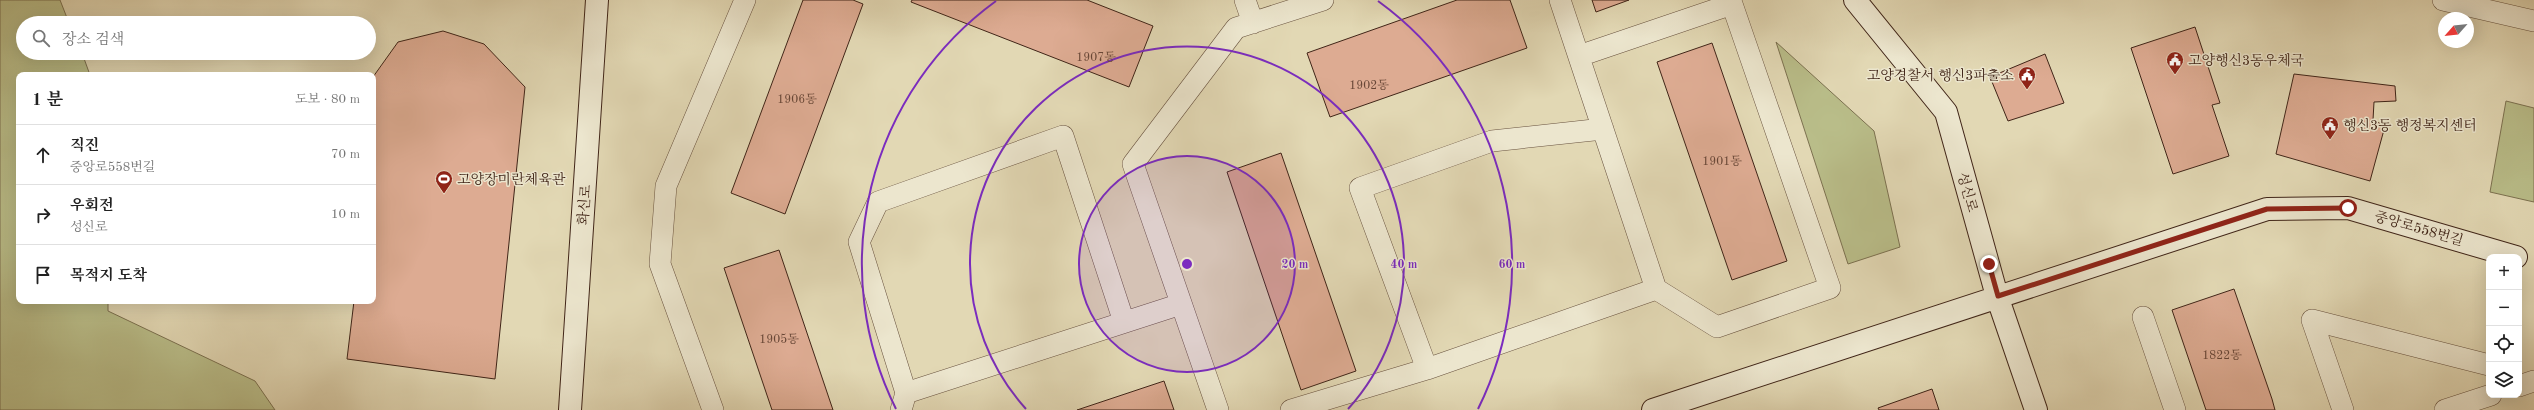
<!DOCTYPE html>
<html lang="ko">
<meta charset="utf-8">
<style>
body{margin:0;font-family:"Old Standard TT","Noto Serif KR",serif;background:#f6f6f6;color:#222}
.controls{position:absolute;right:12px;bottom:12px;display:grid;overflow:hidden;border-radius:8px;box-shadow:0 4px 16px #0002}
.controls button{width:36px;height:36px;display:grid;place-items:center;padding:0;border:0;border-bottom:1px solid #e0e0e0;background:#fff;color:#222;font:20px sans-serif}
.compass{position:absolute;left:2438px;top:12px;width:36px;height:36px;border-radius:50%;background:#fff;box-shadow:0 4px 16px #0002;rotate:243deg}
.stop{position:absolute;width:12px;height:12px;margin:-9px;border:3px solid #8f2418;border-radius:50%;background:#fff}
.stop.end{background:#8f2418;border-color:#fff;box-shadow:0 1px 4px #0008}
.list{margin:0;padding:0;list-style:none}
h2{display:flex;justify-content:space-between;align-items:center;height:52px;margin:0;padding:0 16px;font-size:17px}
h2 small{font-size:13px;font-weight:400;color:#767676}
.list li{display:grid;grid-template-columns:26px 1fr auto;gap:12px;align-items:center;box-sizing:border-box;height:60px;padding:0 16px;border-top:1px solid #e0e0e0}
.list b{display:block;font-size:15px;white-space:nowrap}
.list p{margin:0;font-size:13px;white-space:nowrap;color:#767676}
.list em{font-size:13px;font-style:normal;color:#767676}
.icon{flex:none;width:22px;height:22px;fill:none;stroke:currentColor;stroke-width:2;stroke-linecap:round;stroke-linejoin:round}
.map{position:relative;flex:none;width:2534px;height:410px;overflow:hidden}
.search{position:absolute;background:#fff;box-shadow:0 4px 16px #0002;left:16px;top:16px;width:360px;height:44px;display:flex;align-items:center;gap:10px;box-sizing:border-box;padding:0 14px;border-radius:22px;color:#767676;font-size:15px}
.panel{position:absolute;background:#fff;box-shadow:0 4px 16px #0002;left:16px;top:72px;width:360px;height:232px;border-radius:8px}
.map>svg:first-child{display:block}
</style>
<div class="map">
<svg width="2534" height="410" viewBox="0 0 2534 410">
<rect width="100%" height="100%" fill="#e2d8b4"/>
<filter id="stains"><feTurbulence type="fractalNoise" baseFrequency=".005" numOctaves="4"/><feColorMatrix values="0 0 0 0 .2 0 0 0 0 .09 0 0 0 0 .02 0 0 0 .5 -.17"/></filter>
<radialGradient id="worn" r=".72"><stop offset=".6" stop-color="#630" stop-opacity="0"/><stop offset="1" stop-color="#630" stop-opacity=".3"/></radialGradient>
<path fill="#b9bd89" stroke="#7c7150" d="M 0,0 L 60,0 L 69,23 L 23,23 L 23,53 L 82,53 L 90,75 L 19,75 L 19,301 L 108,301 L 108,311 L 255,381 L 275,410 L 0,410 Z
M 1776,42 L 1874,131 L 1900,247 L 1848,264 Z
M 2506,101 L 2534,108 L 2534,202 L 2490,192 Z"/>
<path fill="#ddab92" stroke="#402518" d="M 803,0 L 853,0 L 863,4 L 785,214 L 731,193 Z
M 912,0 L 1087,0 L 1153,26 L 1129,87 L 911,2 Z
M 1457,0 L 1510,0 L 1527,48 L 1330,117 L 1307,53 Z
M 1592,0 L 1629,0 L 1596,12 Z
M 2195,27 L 2220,103 L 2212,105 L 2229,156 L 2173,174 L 2131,48 Z
M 443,31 L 484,44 L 525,87 L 495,379 L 347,359 L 354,301 L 373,301 L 373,77 L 398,42 Z
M 1712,43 L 1787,261 L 1732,280 L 1657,62 Z
M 2045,54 L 2064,103 L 2008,121 L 1990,77 Z
M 2294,74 L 2395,86 L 2396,101 L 2374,102 L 2373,120 L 2385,126 L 2370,181 L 2276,154 Z
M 1281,153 L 1356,371 L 1301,390 L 1227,172 Z
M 779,250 L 833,410 L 772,410 L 724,268 Z
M 2234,289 L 2272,399 L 2275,410 L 2206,410 L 2172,310 Z
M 1164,381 L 1174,410 L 1077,410 Z
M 1932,389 L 1939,410 L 1879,410 L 1878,408 Z"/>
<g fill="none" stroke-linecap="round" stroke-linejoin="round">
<g stroke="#68523f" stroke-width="22">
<path id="lane" d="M 1245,0 L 1253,23
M 2443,0 L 2534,21
M 1579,56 L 1732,4 L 1830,288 L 1717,327 L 1656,289
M 2143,317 L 2175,410
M 1427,369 L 1360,188 L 1492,141 L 1603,129
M 2519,386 L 2534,381
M 906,393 L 859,242 L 878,202 L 1063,136 L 1124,322
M 713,410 L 660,264 L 666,186 L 745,0
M 901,410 L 906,393 L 1181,304
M 1218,410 L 1133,164 L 1236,28 L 1323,0
M 1291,410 L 1427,369 L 1656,289 L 1560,0
M 2343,410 L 2312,320 L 2489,365
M 2445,410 L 2491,395"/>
</g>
<g stroke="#402518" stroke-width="24">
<path id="secondary" d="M 1855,0 L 1946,112 L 1997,296 L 2036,410
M 570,410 L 597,0
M 1653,410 L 2267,209 L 2348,208 L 2516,257"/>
</g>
<use href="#lane" stroke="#ece6ce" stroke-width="21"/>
<use href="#secondary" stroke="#ece6ce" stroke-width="22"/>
</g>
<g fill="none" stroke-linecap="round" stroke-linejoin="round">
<path stroke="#8f2418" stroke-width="5" d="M 1989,264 L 1998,296 L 2267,209 L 2348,208"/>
</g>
<circle cx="1187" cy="264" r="108" fill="#7b2cbf" fill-opacity=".12"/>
<g fill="none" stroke="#7b2cbf" stroke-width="2">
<circle cx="1187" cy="264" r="108"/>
<path d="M1026 409A217 217 0 1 1 1348 409"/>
<path d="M896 409A325 325 0 0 1 996 1M1378 1A325 325 0 0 1 1478 409"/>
</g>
<defs>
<g id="civic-pin" transform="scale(0.9)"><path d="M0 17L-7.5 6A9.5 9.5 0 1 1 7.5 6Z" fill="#8f2418" stroke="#ece6ce"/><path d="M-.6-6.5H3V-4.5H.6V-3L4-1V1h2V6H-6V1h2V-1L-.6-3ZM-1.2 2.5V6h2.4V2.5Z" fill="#fff"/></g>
<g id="stadium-pin" transform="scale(0.9)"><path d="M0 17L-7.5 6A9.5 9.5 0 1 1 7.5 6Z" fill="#8f2418" stroke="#ece6ce"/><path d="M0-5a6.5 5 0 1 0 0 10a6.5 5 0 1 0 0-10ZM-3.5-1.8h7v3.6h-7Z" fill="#fff"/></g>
</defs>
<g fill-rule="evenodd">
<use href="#civic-pin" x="2175" y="60"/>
<use href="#civic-pin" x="2027" y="75"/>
<use href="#civic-pin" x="2330" y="125"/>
<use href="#stadium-pin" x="444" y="179"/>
</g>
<g text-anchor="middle" stroke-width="3" stroke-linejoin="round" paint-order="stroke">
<g font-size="12" fill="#674636">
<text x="1096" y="61">1907동</text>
<text x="1369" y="89">1902동</text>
<text x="797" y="103">1906동</text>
<text x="1722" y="165">1901동</text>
<text x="779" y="343">1905동</text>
<text x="2222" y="359">1822동</text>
</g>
<g font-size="14" fill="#402518" stroke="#ece6ce" text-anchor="start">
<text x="2188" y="65">고양행신3동우체국</text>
<text x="2014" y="80" text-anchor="end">고양경찰서 행신3파출소</text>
<text x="2343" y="130">행신3동 행정복지센터</text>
<text x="457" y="184">고양장미란체육관</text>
</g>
<g font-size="14" fill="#402518" stroke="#ece6ce">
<text transform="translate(1968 192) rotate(74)" y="5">성신로</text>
<text transform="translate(584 205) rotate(-86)" y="5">화신로</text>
<text transform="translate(2419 228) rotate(16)" y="5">중앙로558번길</text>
</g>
</g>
<circle cx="1187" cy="264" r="6" fill="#7b2cbf" stroke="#ece6ce" stroke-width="2"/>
<g font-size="12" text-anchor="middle" font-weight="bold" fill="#7b2cbf" stroke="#ece6ce" stroke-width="3" stroke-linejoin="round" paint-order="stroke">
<text x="1295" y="268">20 m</text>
<text x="1404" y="268">40 m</text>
<text x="1512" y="268">60 m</text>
</g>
<rect width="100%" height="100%" filter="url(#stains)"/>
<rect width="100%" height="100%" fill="url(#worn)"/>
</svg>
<div class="controls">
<button>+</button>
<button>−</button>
<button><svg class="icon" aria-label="locate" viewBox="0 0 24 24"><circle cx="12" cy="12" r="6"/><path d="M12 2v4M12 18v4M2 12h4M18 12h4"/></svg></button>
<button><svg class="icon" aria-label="layers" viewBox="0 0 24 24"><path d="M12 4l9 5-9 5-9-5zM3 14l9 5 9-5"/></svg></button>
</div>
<svg class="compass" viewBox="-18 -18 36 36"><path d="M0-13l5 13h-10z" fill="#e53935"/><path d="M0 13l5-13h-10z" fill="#767676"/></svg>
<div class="stop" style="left:2348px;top:208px"></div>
<div class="stop end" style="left:1989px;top:264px"></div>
<div class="search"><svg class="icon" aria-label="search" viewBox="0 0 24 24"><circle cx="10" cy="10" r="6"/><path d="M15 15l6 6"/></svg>장소 검색</div>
<section class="panel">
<h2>1 분<small>도보 · 80 m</small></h2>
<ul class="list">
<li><svg class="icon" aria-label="ahead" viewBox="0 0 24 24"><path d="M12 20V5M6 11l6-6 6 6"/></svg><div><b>직진</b><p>중앙로558번길</p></div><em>70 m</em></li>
<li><svg class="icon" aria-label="right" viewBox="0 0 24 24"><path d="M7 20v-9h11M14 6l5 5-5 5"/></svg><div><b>우회전</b><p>성신로</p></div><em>10 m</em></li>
<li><svg class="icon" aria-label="arrive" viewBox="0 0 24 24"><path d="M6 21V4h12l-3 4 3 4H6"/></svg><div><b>목적지 도착</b></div></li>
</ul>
</section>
</div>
